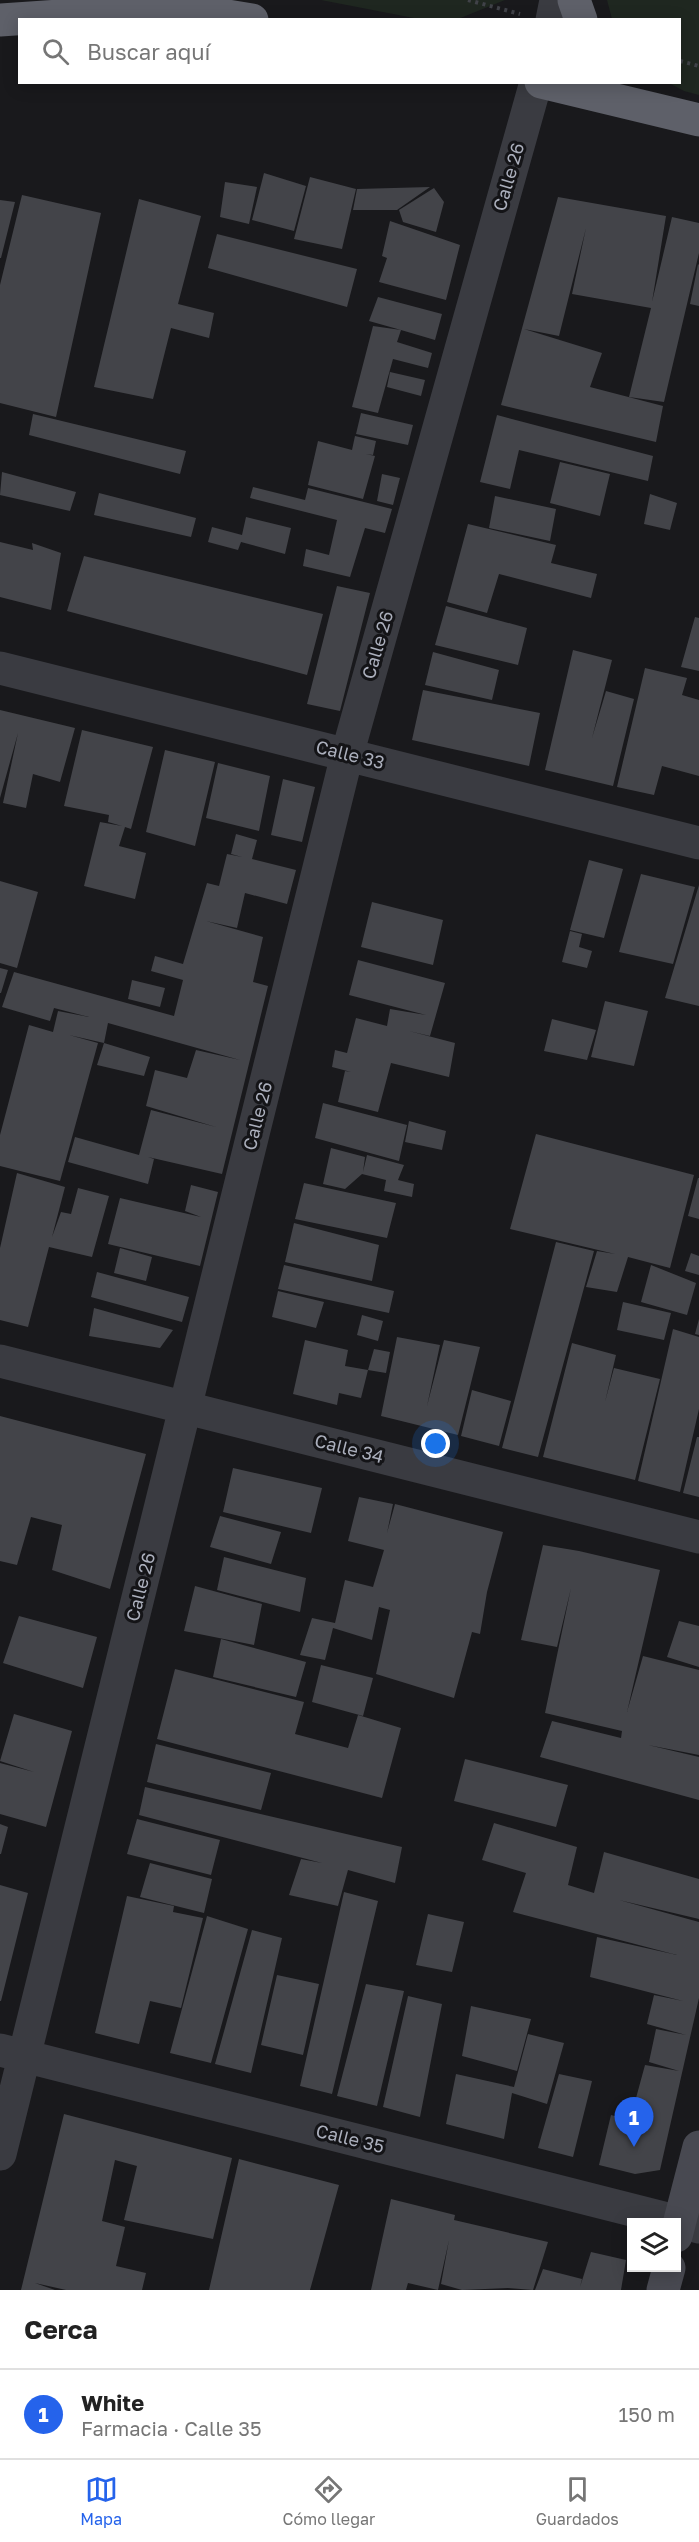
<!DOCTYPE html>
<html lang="es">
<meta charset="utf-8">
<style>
body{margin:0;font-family:"Golos Text",sans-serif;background:#f6f6f6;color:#222}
.controls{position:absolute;right:18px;bottom:18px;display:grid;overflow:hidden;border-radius:0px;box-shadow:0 3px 15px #0003}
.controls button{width:54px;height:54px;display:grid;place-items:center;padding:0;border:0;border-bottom:2px solid #e0e0e0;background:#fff;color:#222;font:30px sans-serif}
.you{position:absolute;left:436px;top:1444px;width:21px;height:21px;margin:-15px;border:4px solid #fff;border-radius:50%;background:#1a73e8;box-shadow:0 0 0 9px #1a73e833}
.badge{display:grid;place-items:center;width:39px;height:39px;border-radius:50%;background:#2563eb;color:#fff;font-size:20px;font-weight:700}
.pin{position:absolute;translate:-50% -50px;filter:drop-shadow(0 2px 3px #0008)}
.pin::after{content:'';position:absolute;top:32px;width:21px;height:18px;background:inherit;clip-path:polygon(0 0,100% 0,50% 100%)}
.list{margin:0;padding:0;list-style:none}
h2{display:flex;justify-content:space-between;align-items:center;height:78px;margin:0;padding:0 24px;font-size:26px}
h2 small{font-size:20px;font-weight:400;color:#767676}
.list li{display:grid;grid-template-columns:39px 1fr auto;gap:18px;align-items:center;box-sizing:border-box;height:90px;padding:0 24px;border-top:2px solid #e0e0e0}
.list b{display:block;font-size:22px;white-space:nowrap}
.list p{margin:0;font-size:20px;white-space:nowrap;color:#767676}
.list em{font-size:20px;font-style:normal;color:#767676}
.icon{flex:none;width:33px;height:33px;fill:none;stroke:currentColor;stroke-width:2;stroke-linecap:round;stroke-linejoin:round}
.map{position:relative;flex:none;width:699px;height:2290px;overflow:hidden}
.search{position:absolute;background:#fff;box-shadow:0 3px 15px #0003;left:18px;right:18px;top:18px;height:66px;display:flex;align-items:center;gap:15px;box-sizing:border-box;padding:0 21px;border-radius:0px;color:#767676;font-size:22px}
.sheet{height:168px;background:#fff}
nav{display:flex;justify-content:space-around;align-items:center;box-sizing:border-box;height:84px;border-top:2px solid #e0e0e0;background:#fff;font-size:16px;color:#767676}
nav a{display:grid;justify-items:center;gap:3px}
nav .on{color:#2563eb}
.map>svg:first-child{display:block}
</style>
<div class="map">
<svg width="699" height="2290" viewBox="0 0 699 2290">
<rect width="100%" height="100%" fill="#19191c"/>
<path fill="#1f2720" d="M 321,0 L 505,0 L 458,19 L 424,20 Z
M 607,0 L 699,0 L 699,95 L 684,91 L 669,83 L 680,82 L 680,20 L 612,19 Z"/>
<path fill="#434449" d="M 264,173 L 306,186 L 294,231 L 252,220 Z
M 310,177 L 356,189 L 342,249 L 294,239 Z
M 225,182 L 257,187 L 249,224 L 220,217 Z
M 430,187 L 397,210 L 353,210 L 357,189 Z
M 434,188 L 444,202 L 436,232 L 403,222 L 399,210 Z
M 22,195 L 101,213 L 56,417 L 0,403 L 0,285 Z
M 558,197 L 666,216 L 652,302 L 672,217 L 699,223 L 699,253 L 664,402 L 629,397 L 651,308 L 572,294 L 586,228 L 559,336 L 524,329 L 602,353 L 590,387 L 663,406 L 656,442 L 501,405 Z
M 139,199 L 201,216 L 178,304 L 214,313 L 209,338 L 171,328 L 153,399 L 94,387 Z
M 0,200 L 15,202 L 1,258 L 0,258 Z
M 390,221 L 460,245 L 446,300 L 379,282 L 387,258 L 382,256 Z
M 217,234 L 357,269 L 347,307 L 208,268 Z
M 698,264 L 699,265 L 699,306 L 690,304 Z
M 378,297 L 442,314 L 435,340 L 401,330 L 397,342 L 432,353 L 428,368 L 393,359 L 378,413 L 352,407 L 373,326 L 401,330 L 369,321 Z
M 390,372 L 425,380 L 421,396 L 387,387 Z
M 361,413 L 413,425 L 408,445 L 356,434 Z
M 33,414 L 186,451 L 180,474 L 29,435 Z
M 497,415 L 653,456 L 648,481 L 519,450 L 510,489 L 480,482 Z
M 355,436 L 376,441 L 373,455 L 366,454 L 375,456 L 363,499 L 308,485 L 318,441 L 352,450 Z
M 560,462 L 610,474 L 600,516 L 550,503 Z
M 2,472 L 76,492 L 70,511 L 0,495 Z
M 382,474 L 400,478 L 393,505 L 377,501 Z
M 253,487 L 305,500 L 308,488 L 392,509 L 385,533 L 365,528 L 350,577 L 303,566 L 306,549 L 329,555 L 337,520 L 250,498 Z
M 99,493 L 196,518 L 191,537 L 94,515 Z
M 650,494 L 677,503 L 670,530 L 644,524 Z
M 495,496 L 556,509 L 550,541 L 489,528 Z
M 246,517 L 291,528 L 285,554 L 241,542 L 238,550 L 208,542 L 212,527 L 242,535 Z
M 468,524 L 556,545 L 551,563 L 597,574 L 591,598 L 499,574 L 487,613 L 447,602 Z
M 0,542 L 33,550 L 32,543 L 61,553 L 51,610 L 0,597 Z
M 84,556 L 323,614 L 307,675 L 67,611 Z
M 337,586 L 370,593 L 340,711 L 307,704 Z
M 446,606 L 527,628 L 518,665 L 435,645 Z
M 695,617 L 699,618 L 699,671 L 681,667 Z
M 573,650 L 612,660 L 592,738 L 606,691 L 634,699 L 613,786 L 545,770 Z
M 433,652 L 499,670 L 492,700 L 425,685 Z
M 645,668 L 687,678 L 682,695 L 699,700 L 699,776 L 662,766 L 654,795 L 617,787 Z
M 423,690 L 540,713 L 529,766 L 412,740 Z
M 0,710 L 75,728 L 60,782 L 33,774 L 26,808 L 3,803 L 18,733 L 0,798 Z
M 82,730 L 153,747 L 131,829 L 125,827 L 119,846 L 146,853 L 135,899 L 84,886 L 100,822 L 122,826 L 108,822 L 109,815 L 64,806 Z
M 165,750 L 215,762 L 195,846 L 146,832 Z
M 218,763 L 270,776 L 259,831 L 206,818 Z
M 283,779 L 315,787 L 302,842 L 271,835 Z
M 236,834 L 257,840 L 252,859 L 296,870 L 287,904 L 245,893 L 237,928 L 206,921 L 263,937 L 253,982 L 268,986 L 222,1174 L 148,1157 L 154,1159 L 148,1184 L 68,1162 L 75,1137 L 139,1155 L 151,1110 L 216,1127 L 146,1106 L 155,1070 L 187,1078 L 196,1050 L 240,1060 L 108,1023 L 104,1043 L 69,1035 L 98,1043 L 60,1181 L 0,1166 L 0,1135 L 29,1025 L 53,1032 L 58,1011 L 89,1017 L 54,1008 L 50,1021 L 2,1007 L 14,972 L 174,1016 L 183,980 L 151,971 L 155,956 L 183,964 L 207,883 L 219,886 L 227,854 L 242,857 L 231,854 Z
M 589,860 L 623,869 L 604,938 L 570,930 Z
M 641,874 L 695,887 L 673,964 L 619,952 Z
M 0,881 L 38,892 L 17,968 L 0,963 Z
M 699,885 L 699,1006 L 665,998 Z
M 372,902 L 443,920 L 433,965 L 361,947 Z
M 570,931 L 582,934 L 579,947 L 592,951 L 587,968 L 562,962 Z
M 358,960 L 445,983 L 430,1036 L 409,1031 L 455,1043 L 449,1077 L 391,1063 L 378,1112 L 338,1102 L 345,1071 L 351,1072 L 332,1067 L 335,1050 L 347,1053 L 356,1018 L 387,1026 L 390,1009 L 426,1015 L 349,995 Z
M 0,968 L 8,970 L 1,993 L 0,993 Z
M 132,980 L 165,988 L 160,1007 L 128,999 Z
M 605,1001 L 648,1011 L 634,1066 L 591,1057 Z
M 552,1019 L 596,1030 L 587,1060 L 544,1051 Z
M 104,1043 L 150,1057 L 144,1076 L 97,1065 Z
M 323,1103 L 407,1125 L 399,1161 L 315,1138 Z
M 409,1121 L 446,1131 L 442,1150 L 405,1142 Z
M 536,1134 L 694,1175 L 670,1268 L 628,1257 L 617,1292 L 586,1287 L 597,1251 L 615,1254 L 510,1229 Z
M 331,1148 L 365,1157 L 363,1172 L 367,1155 L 404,1165 L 398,1180 L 414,1184 L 412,1197 L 384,1191 L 386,1180 L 362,1174 L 345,1189 L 323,1184 Z
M 17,1173 L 65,1187 L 52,1237 L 61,1212 L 71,1214 L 78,1188 L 109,1196 L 92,1257 L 49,1247 L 28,1327 L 0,1320 L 0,1248 Z
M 698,1178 L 699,1178 L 699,1219 L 688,1216 Z
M 304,1183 L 396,1203 L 387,1238 L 295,1219 Z
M 191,1185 L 218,1192 L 200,1266 L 108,1244 L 120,1198 L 201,1217 L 185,1211 Z
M 294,1223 L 379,1245 L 372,1281 L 285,1262 Z
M 556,1242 L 594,1251 L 538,1457 L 502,1448 Z
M 120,1248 L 152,1257 L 146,1281 L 114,1273 Z
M 691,1253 L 699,1256 L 699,1275 L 685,1271 Z
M 284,1265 L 394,1291 L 389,1313 L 278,1289 Z
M 651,1265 L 696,1283 L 687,1315 L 641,1302 Z
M 97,1272 L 189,1297 L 182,1322 L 91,1297 Z
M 278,1291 L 324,1302 L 316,1328 L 272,1317 Z
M 623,1302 L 671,1313 L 664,1340 L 617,1330 Z
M 94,1308 L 173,1330 L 160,1348 L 89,1336 Z
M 362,1315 L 383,1321 L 378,1341 L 357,1335 Z
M 699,1319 L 699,1335 L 695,1334 Z
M 673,1329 L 699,1337 L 699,1409 L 680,1492 L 638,1481 Z
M 397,1337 L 440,1345 L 427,1406 L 444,1340 L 480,1347 L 458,1435 L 381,1416 Z
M 305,1340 L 348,1350 L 345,1366 L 368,1370 L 361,1398 L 339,1393 L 337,1405 L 293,1394 Z
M 572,1343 L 616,1355 L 605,1402 L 614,1368 L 660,1379 L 635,1480 L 543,1457 Z
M 374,1349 L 390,1352 L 386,1373 L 368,1370 Z
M 472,1390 L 511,1401 L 499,1446 L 461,1436 Z
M 0,1416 L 146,1454 L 110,1589 L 52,1570 L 62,1525 L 31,1517 L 17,1565 L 0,1561 Z
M 697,1437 L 699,1437 L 699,1497 L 683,1493 Z
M 233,1468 L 322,1488 L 311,1533 L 223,1512 Z
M 359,1497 L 393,1504 L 387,1533 L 395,1504 L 503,1532 L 487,1592 L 480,1634 L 472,1632 L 454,1698 L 376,1674 L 390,1610 L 379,1607 L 372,1640 L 333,1628 L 325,1660 L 300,1655 L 312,1618 L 335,1623 L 345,1580 L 373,1587 L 384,1550 L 348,1541 Z
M 220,1516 L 281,1532 L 271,1564 L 210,1547 Z
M 543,1545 L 579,1551 L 660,1570 L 627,1712 L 643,1656 L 699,1670 L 699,1755 L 648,1745 L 699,1757 L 699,1800 L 540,1757 L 552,1721 L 621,1738 L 622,1731 L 545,1713 L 571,1588 L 557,1647 L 521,1640 Z
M 224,1557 L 306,1578 L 300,1612 L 217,1590 Z
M 195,1586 L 262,1604 L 254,1645 L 184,1631 Z
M 19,1616 L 97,1637 L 83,1688 L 3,1663 Z
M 679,1621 L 699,1626 L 699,1667 L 667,1657 Z
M 221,1639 L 306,1662 L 296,1697 L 213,1677 Z
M 321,1665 L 373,1678 L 363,1716 L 312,1702 Z
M 175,1669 L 304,1702 L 295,1734 L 348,1748 L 358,1715 L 401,1728 L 382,1798 L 157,1739 Z
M 14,1714 L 72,1731 L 46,1827 L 0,1814 L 0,1763 L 34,1772 L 0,1761 Z
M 156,1744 L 271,1773 L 261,1810 L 147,1782 Z
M 465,1759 L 568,1785 L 556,1827 L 454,1801 Z
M 145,1787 L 402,1847 L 395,1883 L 348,1870 L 338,1906 L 289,1895 L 301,1859 L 322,1863 L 139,1815 Z
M 137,1819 L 220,1840 L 211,1875 L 127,1854 Z
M 494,1823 L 577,1847 L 568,1885 L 594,1893 L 604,1852 L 699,1879 L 699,1919 L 619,1900 L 699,1922 L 699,1998 L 660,2170 L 635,2174 L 599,2165 L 611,2115 L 626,2119 L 634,2097 L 636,2098 L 645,2065 L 679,2071 L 649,2062 L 656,2029 L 686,2035 L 647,2024 L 654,1995 L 683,2001 L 590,1977 L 597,1937 L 677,1955 L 513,1912 L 526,1873 L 482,1860 Z
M 0,1824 L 8,1827 L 1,1854 L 0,1854 Z
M 150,1863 L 212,1879 L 204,1913 L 140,1897 Z
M 0,1885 L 28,1893 L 1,2001 L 0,2001 Z
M 344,1892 L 378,1901 L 332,2094 L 300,2086 Z
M 127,1896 L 174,1906 L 173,1912 L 203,1918 L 181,2008 L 150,2001 L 139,2044 L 95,2033 Z
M 428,1914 L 464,1922 L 452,1972 L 416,1965 Z
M 207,1916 L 248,1929 L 211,2063 L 170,2053 Z
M 252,1930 L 282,1938 L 251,2073 L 215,2064 Z
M 277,1975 L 319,1984 L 303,2055 L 261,2045 Z
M 366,1984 L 404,1991 L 377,2106 L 337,2096 Z
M 408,1996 L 442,2004 L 420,2117 L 383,2107 Z
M 471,2006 L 531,2019 L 517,2071 L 462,2056 Z
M 528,2034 L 564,2043 L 547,2104 L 512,2093 L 504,2139 L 446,2124 L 456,2074 L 514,2087 Z
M 559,2074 L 592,2081 L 573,2157 L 538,2148 Z
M 64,2114 L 232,2158 L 213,2239 L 124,2220 L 137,2166 L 115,2160 L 102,2221 L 125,2227 L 116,2266 L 146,2273 L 142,2290 L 66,2290 L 35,2283 L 55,2290 L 21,2290 Z
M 239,2159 L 339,2185 L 310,2290 L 209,2290 Z
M 391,2199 L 455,2215 L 454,2220 L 548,2242 L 533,2290 L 508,2288 L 462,2290 L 441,2284 L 449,2240 L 438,2290 L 408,2283 L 406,2290 L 371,2290 Z
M 591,2252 L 626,2260 L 621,2290 L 535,2290 L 543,2269 L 582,2279 L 580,2287 Z"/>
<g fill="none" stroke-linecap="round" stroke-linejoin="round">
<path stroke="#404248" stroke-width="4" stroke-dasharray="3 4.5" stroke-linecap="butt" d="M 468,0 L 520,14
M 680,61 L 699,66"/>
<path stroke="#3a3b41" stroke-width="33" d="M 552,20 L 556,0
M 0,668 L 699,843
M 0,1361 L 699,1537
M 0,2050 L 699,2227
M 0,2154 L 347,755 L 536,82"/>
<path stroke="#484951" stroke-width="33" d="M 676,2236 L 699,2147
M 663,2290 L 669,2268"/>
<path stroke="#5e6069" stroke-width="33" d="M 574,0 L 581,20
M 0,20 L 178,8 L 252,20
M 541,82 L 699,120"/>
</g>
<g text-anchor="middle" stroke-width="6" stroke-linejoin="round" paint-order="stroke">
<g font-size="18" fill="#abafbc" stroke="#141417">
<text transform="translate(509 177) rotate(-74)" y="6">Calle 26</text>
<text transform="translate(378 645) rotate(-74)" y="6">Calle 26</text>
<text transform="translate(350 755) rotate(14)" y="6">Calle 33</text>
<text transform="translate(258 1116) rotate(-76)" y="6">Calle 26</text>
<text transform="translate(349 1449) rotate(14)" y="6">Calle 34</text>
<text transform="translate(141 1587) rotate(-76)" y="6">Calle 26</text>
<text transform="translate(350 2139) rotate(14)" y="6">Calle 35</text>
</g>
</g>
</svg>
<div class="controls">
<button><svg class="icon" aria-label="layers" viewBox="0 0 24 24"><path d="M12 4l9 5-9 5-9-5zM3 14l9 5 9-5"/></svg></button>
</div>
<div class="you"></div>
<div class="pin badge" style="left:634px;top:2147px">1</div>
<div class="search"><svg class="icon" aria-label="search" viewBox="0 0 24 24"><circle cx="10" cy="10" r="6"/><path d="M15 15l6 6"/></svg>Buscar aquí</div>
</div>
<section class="sheet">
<h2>Cerca<small></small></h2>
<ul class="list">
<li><span class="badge">1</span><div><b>White</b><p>Farmacia · Calle 35</p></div><em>150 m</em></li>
</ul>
</section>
<nav>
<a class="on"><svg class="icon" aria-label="map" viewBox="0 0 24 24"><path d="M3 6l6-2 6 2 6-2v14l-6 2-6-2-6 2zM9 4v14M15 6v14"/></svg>Mapa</a>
<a><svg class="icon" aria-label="directions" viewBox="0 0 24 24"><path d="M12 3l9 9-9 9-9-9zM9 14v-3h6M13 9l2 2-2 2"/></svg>Cómo llegar</a>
<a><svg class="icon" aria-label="saved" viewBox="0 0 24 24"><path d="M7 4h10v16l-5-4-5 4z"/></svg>Guardados</a>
</nav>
